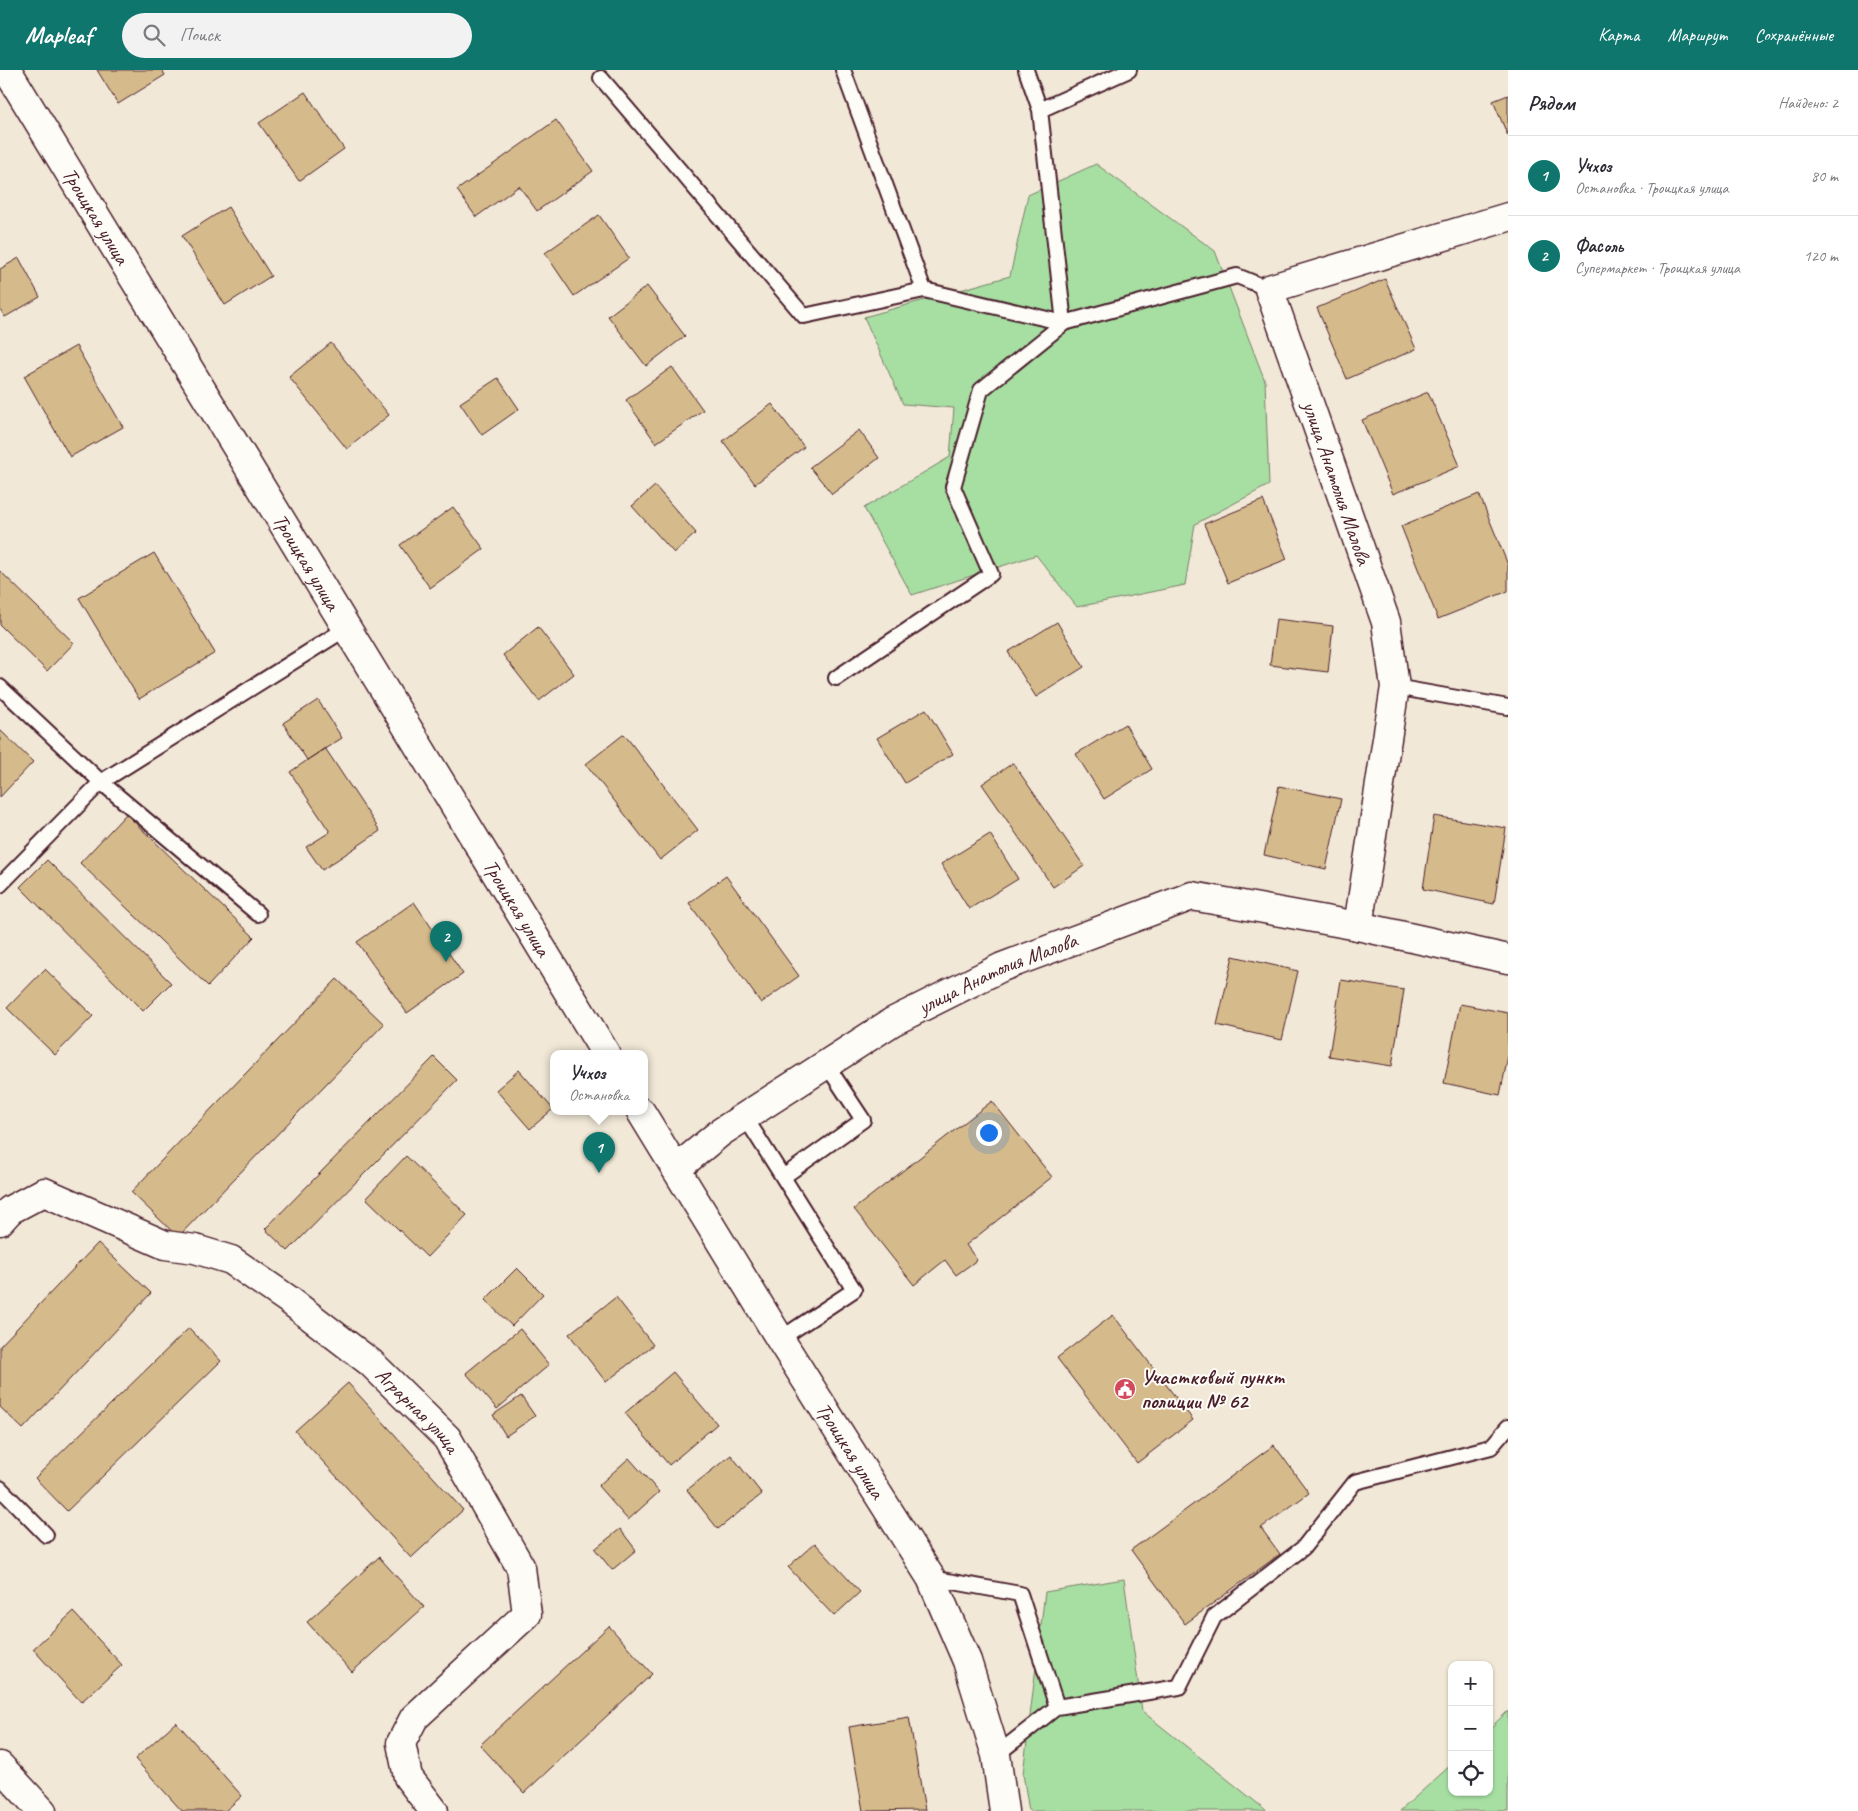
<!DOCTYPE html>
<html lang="ru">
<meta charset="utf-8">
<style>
body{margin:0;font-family:Caveat,sans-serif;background:#f2f2f3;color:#2b2b33}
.controls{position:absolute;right:15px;bottom:15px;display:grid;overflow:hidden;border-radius:10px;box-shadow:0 1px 4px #0004}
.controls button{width:45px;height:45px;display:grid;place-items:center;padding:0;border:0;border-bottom:1px solid #e1e1e2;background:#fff;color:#2b2b33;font:25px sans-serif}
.you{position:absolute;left:988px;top:1062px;width:18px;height:18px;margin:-12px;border:4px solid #fff;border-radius:50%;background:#1a73e8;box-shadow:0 0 0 8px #1a73e833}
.badge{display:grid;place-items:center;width:32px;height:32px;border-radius:50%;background:#0f766e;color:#fff;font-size:16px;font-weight:700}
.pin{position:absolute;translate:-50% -41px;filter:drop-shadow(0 1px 2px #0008)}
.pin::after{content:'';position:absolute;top:26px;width:18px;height:15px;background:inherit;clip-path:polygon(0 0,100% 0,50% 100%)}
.popup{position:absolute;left:550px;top:980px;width:98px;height:65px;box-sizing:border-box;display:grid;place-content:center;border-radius:10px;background:#fff;filter:drop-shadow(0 1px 4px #0005);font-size:16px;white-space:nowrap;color:#7c7c81}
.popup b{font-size:19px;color:#2b2b33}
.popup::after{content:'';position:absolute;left:50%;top:100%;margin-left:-10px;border:10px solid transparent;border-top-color:#fff}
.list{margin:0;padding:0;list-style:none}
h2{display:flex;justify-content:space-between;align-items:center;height:65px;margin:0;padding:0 20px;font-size:21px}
h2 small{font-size:16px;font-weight:400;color:#7c7c81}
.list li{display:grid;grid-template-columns:32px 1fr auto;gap:15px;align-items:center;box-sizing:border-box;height:80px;padding:0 20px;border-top:1px solid #e1e1e2}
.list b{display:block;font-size:19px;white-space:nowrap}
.list p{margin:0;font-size:16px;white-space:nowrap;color:#7c7c81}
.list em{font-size:16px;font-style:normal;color:#7c7c81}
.icon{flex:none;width:28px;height:28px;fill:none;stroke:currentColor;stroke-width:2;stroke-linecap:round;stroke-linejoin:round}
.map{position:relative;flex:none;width:1508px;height:1741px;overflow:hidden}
header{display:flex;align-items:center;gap:30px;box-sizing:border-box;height:70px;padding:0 25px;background:#0f766e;color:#fff}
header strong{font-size:24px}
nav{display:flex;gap:28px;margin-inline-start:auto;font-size:18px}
.search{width:350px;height:45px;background:#f2f2f3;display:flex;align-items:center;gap:12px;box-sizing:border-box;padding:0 18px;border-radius:28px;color:#7c7c81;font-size:19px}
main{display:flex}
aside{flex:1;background:#fff}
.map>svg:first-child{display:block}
</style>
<header>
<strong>Mapleaf</strong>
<div class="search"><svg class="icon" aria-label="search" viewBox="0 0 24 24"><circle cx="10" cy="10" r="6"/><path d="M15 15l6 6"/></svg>Поиск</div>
<nav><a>Карта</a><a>Маршрут</a><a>Сохранённые</a></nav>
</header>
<main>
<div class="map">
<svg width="1508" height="1741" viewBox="0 0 1508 1741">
<rect width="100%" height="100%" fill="#f1e8d7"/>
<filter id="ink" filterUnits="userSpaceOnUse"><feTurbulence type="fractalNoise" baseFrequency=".02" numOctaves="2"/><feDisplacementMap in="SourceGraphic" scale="10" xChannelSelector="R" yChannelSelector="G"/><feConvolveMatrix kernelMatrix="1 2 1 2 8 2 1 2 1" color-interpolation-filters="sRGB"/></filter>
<g filter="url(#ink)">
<path fill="#a7dfa3" stroke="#787f67" d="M 1096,94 L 1215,181 L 1265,311 L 1269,415 L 1195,454 L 1185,515 L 1077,537 L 1036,485 L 912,525 L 864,438 L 950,387 L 954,338 L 903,334 L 864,247 L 1010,206 L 1028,125 Z
M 1124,1509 L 1142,1641 L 1267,1741 L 1029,1741 L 1023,1704 L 1045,1522 Z
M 1508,1641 L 1508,1741 L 1400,1741 L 1452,1694 L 1452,1722 L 1489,1722 L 1489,1659 Z"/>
<path fill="#d5bb8b" stroke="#4a1f2b" d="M 97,0 L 162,0 L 165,5 L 118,34 Z
M 305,22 L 344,79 L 299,111 L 259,53 Z
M 1508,25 L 1508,66 L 1493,31 Z
M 556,50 L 593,101 L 537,141 L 519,116 L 476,147 L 457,120 Z
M 228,137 L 271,206 L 225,235 L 182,166 Z
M 599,145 L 629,188 L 574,226 L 545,183 Z
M 19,188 L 40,227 L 5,247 L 0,239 L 0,199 Z
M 1385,209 L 1416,279 L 1347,309 L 1317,238 Z
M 647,216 L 685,266 L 646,296 L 608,246 Z
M 331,273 L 389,345 L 347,379 L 289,307 Z
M 76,276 L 123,357 L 70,387 L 24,306 Z
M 672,297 L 703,340 L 656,373 L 626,330 Z
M 498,308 L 519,339 L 482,365 L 460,333 Z
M 1428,322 L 1460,396 L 1393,424 L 1362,350 Z
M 772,334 L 804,377 L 755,414 L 723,371 Z
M 859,360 L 879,388 L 832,424 L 810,397 Z
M 655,416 L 696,463 L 674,483 L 632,436 Z
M 1479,424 L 1508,495 L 1508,521 L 1438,549 L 1401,456 Z
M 1263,430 L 1287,489 L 1228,513 L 1204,454 Z
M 453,437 L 484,479 L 430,518 L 400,475 Z
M 154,483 L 215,583 L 139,629 L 79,528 Z
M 0,501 L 74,573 L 47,601 L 0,555 Z
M 1276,549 L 1333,556 L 1328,602 L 1270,595 Z
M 1057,552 L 1084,597 L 1036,627 L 1008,582 Z
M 538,557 L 574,604 L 539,631 L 503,585 Z
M 318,630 L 342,668 L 307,690 L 283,653 Z
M 926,639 L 953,684 L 905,713 L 877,668 Z
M 1125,654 L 1152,699 L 1104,729 L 1076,684 Z
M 0,660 L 33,692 L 0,727 Z
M 624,664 L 698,760 L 660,790 L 586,694 Z
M 325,678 L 380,761 L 322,800 L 306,777 L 330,762 L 290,702 Z
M 1013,693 L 1084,796 L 1053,817 L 982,714 Z
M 1279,716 L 1341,729 L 1326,799 L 1264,785 Z
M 126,744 L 254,867 L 208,916 L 80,793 Z
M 1434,746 L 1506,758 L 1494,834 L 1423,819 Z
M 990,764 L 1018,809 L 969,839 L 941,794 Z
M 47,790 L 171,913 L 143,941 L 20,817 Z
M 726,806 L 799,906 L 761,933 L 689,833 Z
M 414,832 L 463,904 L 407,943 L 357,872 Z
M 1233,886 L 1298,901 L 1282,970 L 1217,955 Z
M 45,899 L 93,946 L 55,985 L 7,938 Z
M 337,909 L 384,954 L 178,1167 L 131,1122 Z
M 1341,910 L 1404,920 L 1392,996 L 1329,986 Z
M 1460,934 L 1508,943 L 1508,986 L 1500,1025 L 1444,1013 Z
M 434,987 L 457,1010 L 288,1181 L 265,1159 Z
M 519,1000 L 553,1039 L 530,1059 L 496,1020 Z
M 992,1031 L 1052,1107 L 966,1175 L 977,1190 L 956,1205 L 945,1190 L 914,1215 L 854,1139 Z
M 406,1086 L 467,1145 L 427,1187 L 366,1128 Z
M 98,1173 L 151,1223 L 23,1359 L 0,1337 L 0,1276 Z
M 517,1198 L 543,1224 L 512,1256 L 485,1230 Z
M 616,1227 L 653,1275 L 606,1312 L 569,1264 Z
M 1113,1245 L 1193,1350 L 1137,1393 L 1057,1288 Z
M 189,1258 L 221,1291 L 67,1441 L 35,1408 Z
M 520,1259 L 549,1295 L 497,1339 L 466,1303 Z
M 673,1302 L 717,1354 L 669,1395 L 625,1343 Z
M 348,1313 L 463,1440 L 411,1488 L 295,1361 Z
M 521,1326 L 535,1346 L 506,1366 L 493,1345 Z
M 1274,1375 L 1309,1423 L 1261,1458 L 1280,1484 L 1185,1554 L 1131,1480 Z
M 731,1385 L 762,1424 L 718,1459 L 687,1420 Z
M 629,1388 L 659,1422 L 628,1450 L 598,1416 Z
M 620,1459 L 636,1480 L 612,1500 L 595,1479 Z
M 815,1473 L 860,1522 L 834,1546 L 788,1497 Z
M 379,1487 L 424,1537 L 352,1602 L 307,1552 Z
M 73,1542 L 122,1595 L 81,1632 L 33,1579 Z
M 609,1556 L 652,1604 L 524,1723 L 480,1675 Z
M 909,1647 L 925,1740 L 863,1741 L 849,1657 Z
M 176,1652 L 242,1726 L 225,1741 L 182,1741 L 135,1689 Z"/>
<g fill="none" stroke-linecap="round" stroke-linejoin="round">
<g stroke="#4a1f2b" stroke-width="18">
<path id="service" d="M 843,0 L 924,220
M 601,8 L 804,246 L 924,220 L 1064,253 L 1237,206 L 1269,219
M 1040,40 L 1129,0
M 836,608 L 991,504 L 953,417 L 981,320 L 1064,253 L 1040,40 L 1026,0
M 0,617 L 101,712 L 258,844
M 1395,617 L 1508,637
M 0,815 L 101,712 L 347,558
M 745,1047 L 854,1220 L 780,1269
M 783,1107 L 863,1050 L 826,994
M 0,1418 L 46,1465
M 931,1508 L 1020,1524 L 1057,1637 L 996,1685
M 1057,1637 L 1179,1617 L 1214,1547 L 1303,1478 L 1355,1412 L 1491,1377 L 1508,1357"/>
</g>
<g stroke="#4a1f2b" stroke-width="31">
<g id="minor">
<path d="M 1358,856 L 1395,617 L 1386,552 L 1269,219 L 1508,147"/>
<path id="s1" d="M 676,1099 L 721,1062 L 892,952 L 1002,897 L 1192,826 L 1358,856 L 1508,889"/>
<path id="s2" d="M 0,1151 L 10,1140 L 44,1122 L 165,1175 L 195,1179 L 231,1190 L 289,1230 L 371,1293 L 447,1368 L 521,1498 L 527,1544 L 414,1648 L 401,1673 L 408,1707 L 434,1741"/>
<path d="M 0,1696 L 42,1741"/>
</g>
</g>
<g stroke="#4a1f2b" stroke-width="31">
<g id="tertiary">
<path id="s3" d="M 7,0 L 606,984"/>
<path id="s4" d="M 641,1042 L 780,1269 L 931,1508 L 967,1591 L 996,1685 L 1004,1741"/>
</g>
</g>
<use href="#service" stroke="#fdfcf7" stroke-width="14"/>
<use href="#minor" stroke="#fdfcf7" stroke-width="28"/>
<use href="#tertiary" stroke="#fdfcf7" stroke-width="28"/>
</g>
</g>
<defs>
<g id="civic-disc" transform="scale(1.125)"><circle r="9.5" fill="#d1495b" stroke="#fdfcf7"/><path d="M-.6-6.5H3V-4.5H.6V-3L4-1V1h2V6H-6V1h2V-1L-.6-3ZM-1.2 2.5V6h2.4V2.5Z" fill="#fff"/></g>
</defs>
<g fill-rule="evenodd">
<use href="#civic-disc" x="1125" y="1319"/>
</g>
<g text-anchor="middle" stroke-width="4" stroke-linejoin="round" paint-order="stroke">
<g font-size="21" fill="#4a1f2b" stroke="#fdfcf7">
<text dy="7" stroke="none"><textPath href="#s3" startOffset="171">Троицкая улица</textPath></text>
<text transform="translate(1337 413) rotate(71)" y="7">улица Анатолия Малова</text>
<text dy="7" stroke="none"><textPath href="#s3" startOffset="576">Троицкая улица</textPath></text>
<text dy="7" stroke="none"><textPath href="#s3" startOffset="981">Троицкая улица</textPath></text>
<text dy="7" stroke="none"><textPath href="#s1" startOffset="378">улица Анатолия Малова</textPath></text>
<text dy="7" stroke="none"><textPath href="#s2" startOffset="494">Аграрная улица</textPath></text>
<text dy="7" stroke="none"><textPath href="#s4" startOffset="398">Троицкая улица</textPath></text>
</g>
<g font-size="21" font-weight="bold" fill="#4a1f2b" stroke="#fdfcf7" text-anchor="start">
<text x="1141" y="1314">Участковый пункт<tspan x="1141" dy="24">полиции № 62</tspan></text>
</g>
</g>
</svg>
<div class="controls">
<button>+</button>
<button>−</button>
<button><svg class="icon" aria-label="locate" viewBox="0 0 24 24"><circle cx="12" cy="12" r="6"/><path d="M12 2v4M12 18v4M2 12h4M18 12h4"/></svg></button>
</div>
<div class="you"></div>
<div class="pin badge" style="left:599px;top:1103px">1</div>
<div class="popup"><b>Учхоз</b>Остановка</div>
<div class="pin badge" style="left:446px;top:892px">2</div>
</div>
<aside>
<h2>Рядом<small>Найдено: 2</small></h2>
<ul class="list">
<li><span class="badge">1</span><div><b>Учхоз</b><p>Остановка · Троицкая улица</p></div><em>80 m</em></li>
<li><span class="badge">2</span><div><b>Фасоль</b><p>Супермаркет · Троицкая улица</p></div><em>120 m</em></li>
</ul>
</aside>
</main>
